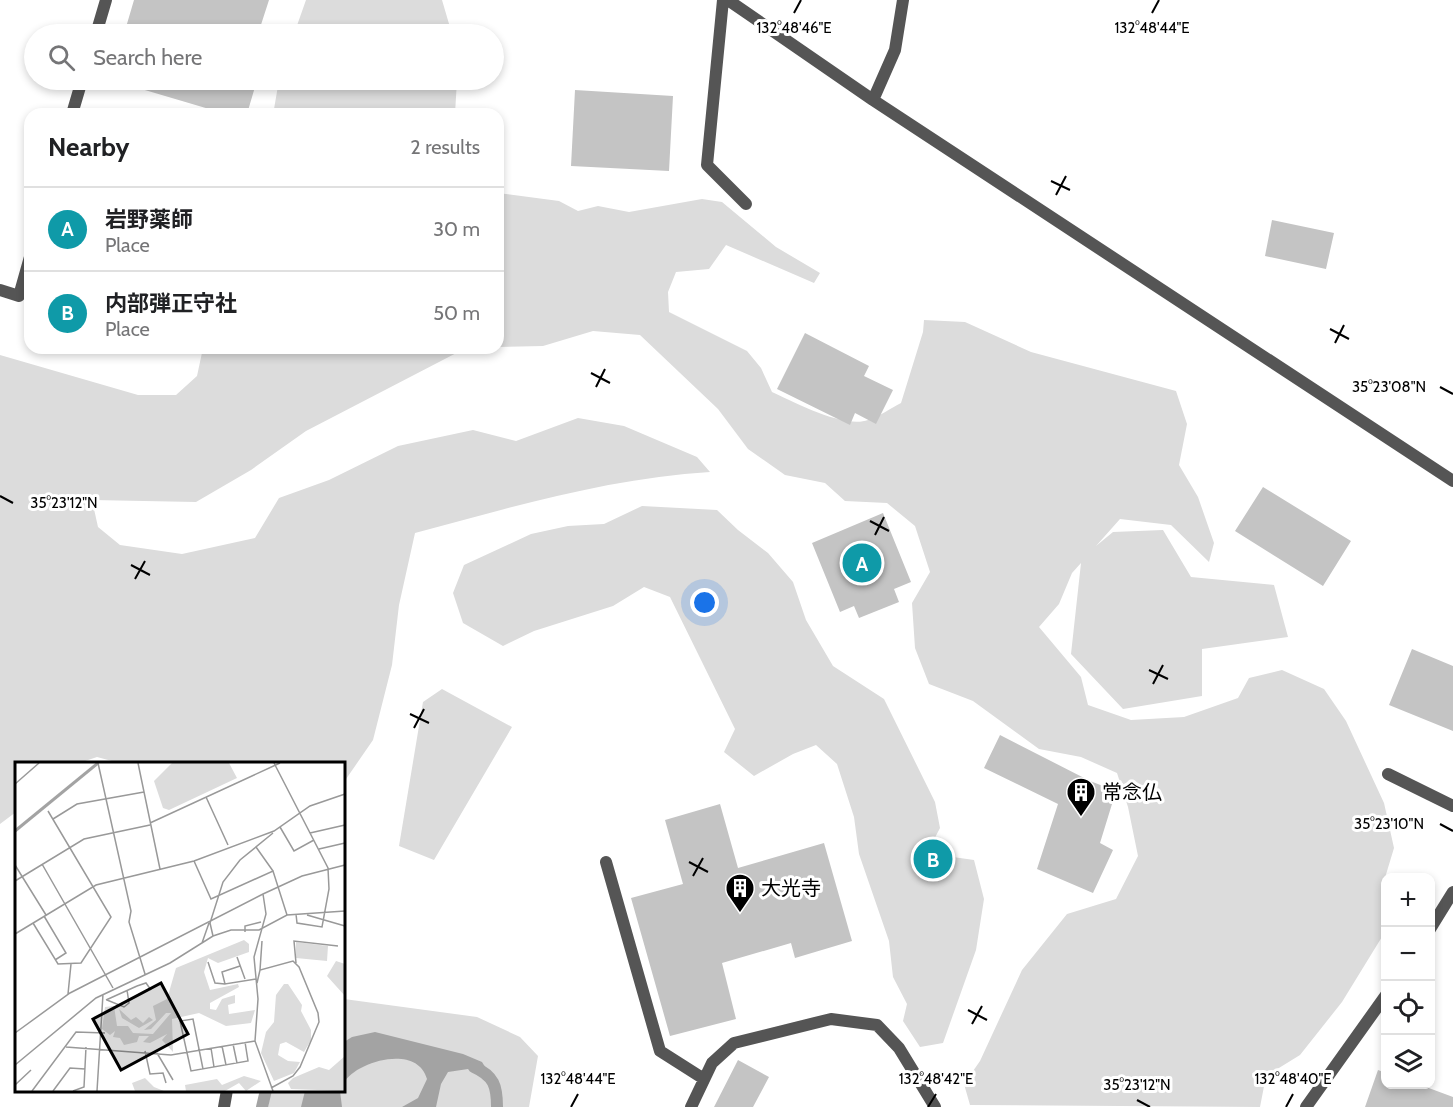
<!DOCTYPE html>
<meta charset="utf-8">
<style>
body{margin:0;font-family:Cabin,"Noto Sans JP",sans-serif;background:#f2f2f2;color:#202124}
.controls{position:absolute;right:18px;bottom:18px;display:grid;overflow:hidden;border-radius:12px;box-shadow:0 3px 9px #0003}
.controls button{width:54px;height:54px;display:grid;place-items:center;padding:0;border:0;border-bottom:2px solid #e0e0e0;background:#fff;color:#202124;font:30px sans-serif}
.you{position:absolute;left:705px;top:603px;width:21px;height:21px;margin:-15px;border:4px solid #fff;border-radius:50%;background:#1a73e8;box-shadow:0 0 0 9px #1a73e833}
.badge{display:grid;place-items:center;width:39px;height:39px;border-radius:50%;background:#000;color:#fff;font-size:20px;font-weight:700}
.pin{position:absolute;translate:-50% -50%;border:3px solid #fff;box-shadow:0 2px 6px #0006}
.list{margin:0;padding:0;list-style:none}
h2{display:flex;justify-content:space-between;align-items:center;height:78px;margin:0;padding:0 24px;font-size:26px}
h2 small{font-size:20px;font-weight:400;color:#757577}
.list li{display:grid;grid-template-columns:39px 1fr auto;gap:18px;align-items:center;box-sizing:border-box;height:84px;padding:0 24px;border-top:2px solid #e0e0e0}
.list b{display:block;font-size:22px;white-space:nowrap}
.list p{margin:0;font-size:20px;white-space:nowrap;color:#757577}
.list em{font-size:20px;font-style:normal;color:#757577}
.icon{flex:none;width:33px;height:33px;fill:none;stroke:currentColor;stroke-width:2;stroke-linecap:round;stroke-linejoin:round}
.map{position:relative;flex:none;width:1453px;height:1107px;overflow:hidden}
.search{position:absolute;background:#fff;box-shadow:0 3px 9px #0003;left:24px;top:24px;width:480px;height:66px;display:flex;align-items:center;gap:15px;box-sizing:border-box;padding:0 21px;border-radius:33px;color:#757577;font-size:22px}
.panel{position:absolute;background:#fff;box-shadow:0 3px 9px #0003;left:24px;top:108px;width:480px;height:246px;border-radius:18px}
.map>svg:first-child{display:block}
</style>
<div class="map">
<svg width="1453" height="1107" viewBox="0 0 1453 1107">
<rect width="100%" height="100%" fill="#fff"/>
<path fill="#dcdcdc" d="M 306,0 L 442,0 L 452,34 L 294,34 Z
M 279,80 L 457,80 L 455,114 L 276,114 L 274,109 Z
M 498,193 L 559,201 L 578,211 L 598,206 L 629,212 L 702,199 L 722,202 L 776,247 L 820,273 L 814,283 L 726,245 L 709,269 L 676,272 L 668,292 L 669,312 L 747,351 L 761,368 L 772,392 C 794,402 845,429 868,420 C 880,416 891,408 901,403 L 923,332 L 924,320 L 965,322 L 1031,352 L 1176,391 L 1187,424 L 1179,465 L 1198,497 L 1214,543 L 1209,562 L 1171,525 L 1120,519 L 1096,546 L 1113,532 L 1163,530 L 1191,577 L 1274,585 L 1288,637 L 1202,649 L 1202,696 L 1123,709 L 1071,654 L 1081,563 L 1072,573 L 1059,604 L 1039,627 L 1081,677 L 1088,705 L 1131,720 L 1184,717 L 1238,698 L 1249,678 L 1282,670 L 1324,689 L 1346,721 L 1384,803 L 1394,848 L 1381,891 L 1385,911 L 1385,932 L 1342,1002 L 1300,1055 L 1266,1076 L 1260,1107 L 970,1105 L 964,1084 L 980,1061 L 1022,970 L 1067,914 L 1116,899 L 1138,856 L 1128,807 L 1117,773 L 1081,757 L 1039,749 L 973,701 L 929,684 L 915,648 L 912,603 L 930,572 L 915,526 L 887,503 L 845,501 L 825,483 L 785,475 L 748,449 L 718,409 L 640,335 L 593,331 L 543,346 L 498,347 Z
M 203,348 L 466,348 L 306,431 L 251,470 L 196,502 L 92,500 L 98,527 L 120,545 L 182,554 L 255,538 L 279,498 L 329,480 L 398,446 L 473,430 L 516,441 L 578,418 L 624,426 L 697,457 L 710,472 C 610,478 512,507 415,533 L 399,605 L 392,665 L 373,740 L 344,782 L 344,764 L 123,764 L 97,757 L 79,763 L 16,764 L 16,812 L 0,824 L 0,355 L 138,395 L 176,395 L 197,376 Z
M 642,506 L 717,510 L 738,530 L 768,553 L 793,582 L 806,620 L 833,666 L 884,699 L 935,802 L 940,828 L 927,853 L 930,865 L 944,866 L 953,857 L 974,860 L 984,899 L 976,950 L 943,1043 L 920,1047 L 903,1021 L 907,1004 L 893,977 L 889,941 L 859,854 L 854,817 L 837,764 L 816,745 L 793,754 L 754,776 L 724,752 L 735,729 L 670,597 L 644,587 L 613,606 L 534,631 L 503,646 L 463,623 L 453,593 L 464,565 L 531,534 L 568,526 L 604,524 Z
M 442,689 L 512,727 L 434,860 L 399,846 L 423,702 Z
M 344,999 L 477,1017 L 520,1037 L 538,1056 L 529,1107 L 268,1107 L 271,1091 L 344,1090 Z"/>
<path fill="#a3a3a3" d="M 375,1032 L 463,1054 L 482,1062 L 487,1070 L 484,1079 L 468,1069 L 448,1072 L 441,1084 L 436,1107 L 402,1107 L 418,1098 L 427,1079 C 417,1042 353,1063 344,1083 L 344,1042 L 352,1037 Z
M 305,1091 L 340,1091 L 342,1107 L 301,1107 Z"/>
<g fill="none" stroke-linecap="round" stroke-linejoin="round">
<path stroke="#a3a3a3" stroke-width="12" d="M 474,1067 C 494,1076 497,1086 497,1107
M 262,1107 L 266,1090"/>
</g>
<path fill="#c4c4c4" d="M 134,0 L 269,0 L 258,34 L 124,34 Z
M 111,80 L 257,80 L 247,114 L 226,114 Z
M 575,90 L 673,96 L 669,171 L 571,166 Z
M 1272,220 L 1334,233 L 1326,269 L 1265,256 Z
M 805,333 L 869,366 L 864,376 L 893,390 L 876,424 L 855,413 L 850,425 L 777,389 Z
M 1263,487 L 1351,541 L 1323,586 L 1235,531 Z
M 883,513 L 911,582 L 894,589 L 899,602 L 859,618 L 854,606 L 840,612 L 812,543 Z
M 1412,649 L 1453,666 L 1453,731 L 1389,705 Z
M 1000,735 L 1090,781 L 1116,791 L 1100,843 L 1113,850 L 1093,893 L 1037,869 L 1058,804 L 984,768 Z
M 720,804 L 738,868 L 824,843 L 852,941 L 795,958 L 791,943 L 722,963 L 736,1019 L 670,1036 L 631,898 L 683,884 L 665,820 Z
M 738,1060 L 769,1077 L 753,1107 L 714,1107 Z
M 1378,1070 L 1386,1073 L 1386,1084 L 1418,1084 L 1453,1097 L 1453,1107 L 1365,1107 Z"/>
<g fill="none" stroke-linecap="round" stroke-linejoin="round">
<path stroke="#555" stroke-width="12" d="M 723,0 L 707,165 L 746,204
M 728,0 L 873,100 L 1453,481
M 96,34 L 106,0
M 873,100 L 895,50 L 903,0
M 72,114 L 82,80
M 0,290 L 19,296 L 30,257
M 1388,774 L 1453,806
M 606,862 L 660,1051 L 704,1079
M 1430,929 L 1453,892
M 224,1107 L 227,1090
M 691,1107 L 712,1063 L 734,1043 L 831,1019 L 877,1025 L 899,1048 L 935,1107
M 1306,1107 L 1386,995"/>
</g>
<path fill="none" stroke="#000" stroke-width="2" d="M 794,13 L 801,0M 1152,13 L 1159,0M 1051,181 L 1070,190M 1056,195 L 1066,176M 1330,329 L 1349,339M 1335,343 L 1344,325M 591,373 L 610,383M 596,387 L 605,369M 1440,387 L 1453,394M 0,496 L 13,503M 870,521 L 889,531M 875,535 L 884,517M 131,565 L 150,575M 135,579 L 145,561M 1149,670 L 1168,679M 1153,684 L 1163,665M 410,714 L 429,723M 414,728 L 424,709M 1440,824 L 1453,831M 689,862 L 708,872M 693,876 L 703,858M 968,1010 L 987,1020M 972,1024 L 982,1006M 1137,1100 L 1150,1107M 571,1107 L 578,1094M 928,1107 L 936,1094M 1286,1107 L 1293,1094"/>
<defs>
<g id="building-pin" transform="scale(1.5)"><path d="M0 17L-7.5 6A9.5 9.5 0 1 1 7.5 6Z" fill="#000" stroke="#fff"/><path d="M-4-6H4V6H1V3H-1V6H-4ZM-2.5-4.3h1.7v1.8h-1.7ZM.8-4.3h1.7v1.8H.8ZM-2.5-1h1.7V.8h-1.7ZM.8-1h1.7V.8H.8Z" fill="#fff"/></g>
</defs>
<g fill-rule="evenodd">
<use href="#building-pin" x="1081" y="792"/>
<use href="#building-pin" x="740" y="888"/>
</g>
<g text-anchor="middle" stroke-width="6" stroke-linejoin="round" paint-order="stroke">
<g font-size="20" fill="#000" stroke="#fff" text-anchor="start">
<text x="1102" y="799">常念仏</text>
<text x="761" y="895">大光寺</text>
</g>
</g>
<g transform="translate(15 762)">
<rect width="330" height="330" fill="#fff"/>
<path d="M 157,1 L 214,1 L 222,16 L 154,48 L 148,46 L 139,19 ZM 229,178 L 234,182 L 234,190 L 203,201 L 193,196 L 189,210 L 195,228 L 223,222 L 224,225 L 195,241 L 195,247 L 201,248 L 207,237 L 220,233 L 220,241 L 213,243 L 214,252 L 240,248 L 236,261 L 211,264 L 184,251 L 157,257 L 158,290 L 147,278 L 152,272 L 135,281 L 128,280 L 134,274 L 124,274 L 122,280 L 109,283 L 105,276 L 98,275 L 100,269 L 95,273 L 87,267 L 90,245 L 99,244 L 102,264 L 113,264 L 118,271 L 138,272 L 156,251 L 151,251 L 136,267 L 129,268 L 141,258 L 138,244 L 152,237 L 161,206 ZM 281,180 L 313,184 L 312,199 L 281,196 ZM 321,199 L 330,202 L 330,234 L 312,214 ZM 269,222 L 273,222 L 287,243 L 286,249 L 296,268 L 296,278 L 289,290 L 271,280 L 265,282 L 263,293 L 273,299 L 285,300 L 279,311 L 259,319 L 246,291 L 251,270 L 259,260 L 261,233 ZM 104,247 L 116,258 L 121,255 L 128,261 L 134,255 L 138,258 L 124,266 L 107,256 ZM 330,294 L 330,329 L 276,327 L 273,321 L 278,316 L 304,305 L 314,308 ZM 229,314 L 246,319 L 231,329 L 224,321 L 210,329 L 171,329 L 170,323 L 202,317 L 207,323 ZM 130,316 L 139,325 L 149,329 L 120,329 L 117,321 Z" fill="#dcdcdc"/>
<path fill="none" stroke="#a3a3a3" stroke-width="3" d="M 0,69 L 83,1"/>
<path fill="none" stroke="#999" stroke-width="1.5" d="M 83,1 L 116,149 L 114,160 L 130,212M 123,1 L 145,107M 259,1 L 313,106 L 314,127 L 307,165 L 282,161 L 281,152M 0,22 L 24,1M 191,35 L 213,83M 38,57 L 62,42 L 129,30M 135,61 L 265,1M 265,65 L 279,89 L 299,78M 295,71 L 330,63M 241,85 L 258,109M 304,87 L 330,81M 179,99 L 196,137 L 258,109 L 272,153M 27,102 L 98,226M 0,103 L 31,153M 0,119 L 69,77 L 135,63M 248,132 L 251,152 L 239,195 L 243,237 L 240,279 L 258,329M 292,153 L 330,164M 29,154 L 51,191 L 40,198M 18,161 L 43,202 L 66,201 L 96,155 L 33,49M 230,170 L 230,164 L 246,160M 0,172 L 81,123 L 179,99 L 259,69 L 295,44 L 330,32M 198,174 L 195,161 L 208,120 L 225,98 L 258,71M 187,181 L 194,161M 222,195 L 230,217M 193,200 L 200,221 L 210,222M 281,201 L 279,179 L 323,184M 225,204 L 207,210 L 210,222 L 241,217M 245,208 L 247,179M 242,221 L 245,208 L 278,199 L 284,205 L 303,251 L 304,260 L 285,305 L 278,314 L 256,326M 122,224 L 131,221 L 136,228M 53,232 L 56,202M 91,238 L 122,224M 92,238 L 109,245 L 114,241 L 112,228M 0,271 L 55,231 L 248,132 L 287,114 L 330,103M 218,282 L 222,301M 207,284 L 211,303M 51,285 L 156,293 L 240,279M 196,286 L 199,305M 130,289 L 135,312 L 148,311 L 151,321M 142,291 L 158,318M 0,303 L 81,236 L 155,201 L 198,174 L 216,168 L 244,168 L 272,153 L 330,149M 188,307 L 178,257 L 165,259 L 176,309 L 233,299 L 230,280M 0,323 L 16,308M 17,329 L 61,270 L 90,271M 38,329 L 55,306 L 70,307M 58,329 L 69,325 L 71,285M 82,329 L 88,232"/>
<path fill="#000" fill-opacity="0.15" stroke="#000" stroke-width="3" d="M 146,221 L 173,272 L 106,308 L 78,257 Z"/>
<rect width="330" height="330" fill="none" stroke="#000" stroke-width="3"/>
</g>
<g font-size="15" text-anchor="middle" fill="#000" stroke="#fff" stroke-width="6" stroke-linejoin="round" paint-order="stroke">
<text x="794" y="33">132°48'46"E</text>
<text x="1152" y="33">132°48'44"E</text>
<text x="1389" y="392">35°23'08"N</text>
<text x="64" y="508">35°23'12"N</text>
<text x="1389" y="829">35°23'10"N</text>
<text x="578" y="1084">132°48'44"E</text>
<text x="936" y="1084">132°48'42"E</text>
<text x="1293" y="1084">132°48'40"E</text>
<text x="1137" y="1090">35°23'12"N</text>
</g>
</svg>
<div class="controls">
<button>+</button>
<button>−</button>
<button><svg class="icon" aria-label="locate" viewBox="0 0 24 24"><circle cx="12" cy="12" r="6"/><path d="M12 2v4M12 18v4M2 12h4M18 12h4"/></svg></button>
<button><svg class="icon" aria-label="layers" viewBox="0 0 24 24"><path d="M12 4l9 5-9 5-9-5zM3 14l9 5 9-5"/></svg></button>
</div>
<div class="you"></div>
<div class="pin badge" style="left:862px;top:563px;background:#0f9aa8">A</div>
<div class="pin badge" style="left:933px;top:859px;background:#0f9aa8">B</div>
<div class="search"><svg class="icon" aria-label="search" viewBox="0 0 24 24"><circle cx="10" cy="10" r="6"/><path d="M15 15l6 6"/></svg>Search here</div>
<section class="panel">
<h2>Nearby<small>2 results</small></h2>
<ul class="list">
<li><span class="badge" style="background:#0f9aa8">A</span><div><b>岩野薬師</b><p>Place</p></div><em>30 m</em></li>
<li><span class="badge" style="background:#0f9aa8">B</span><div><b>内部弾正守社</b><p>Place</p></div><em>50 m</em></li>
</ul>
</section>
</div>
